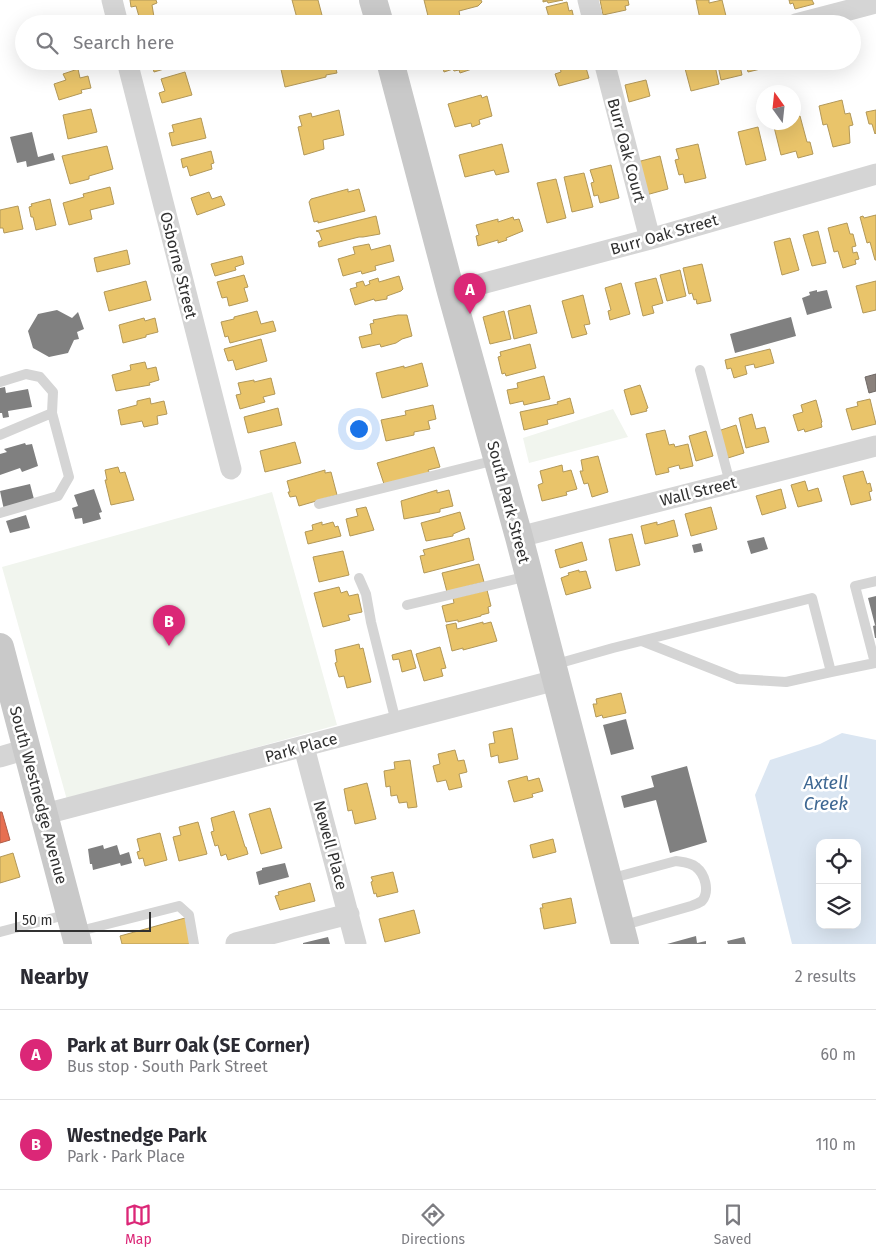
<!DOCTYPE html>
<meta charset="utf-8">
<style>
body{margin:0;font-family:"Fira Sans",sans-serif;background:#f2f2f3;color:#2b2b33}
.controls{position:absolute;right:15px;bottom:15px;display:grid;overflow:hidden;border-radius:10px;box-shadow:0 5px 20px #0002}
.controls button{width:45px;height:45px;display:grid;place-items:center;padding:0;border:0;border-bottom:1px solid #e1e1e2;background:#fff;color:#2b2b33;font:25px sans-serif}
.compass{position:absolute;left:756px;top:85px;width:45px;height:45px;border-radius:50%;background:#fff;box-shadow:0 5px 20px #0002;rotate:345deg}
.scale{position:absolute;left:15px;bottom:12px;width:136px;box-sizing:border-box;padding-left:5px;border:2px solid #313131;border-top:0;font-size:14px;line-height:18px;white-space:nowrap;color:#313131;-webkit-text-stroke:4px #fff;paint-order:stroke}
.you{position:absolute;left:358px;top:428px;width:18px;height:18px;margin:-12px;border:4px solid #fff;border-radius:50%;background:#1a73e8;box-shadow:0 0 0 8px #1a73e833}
.badge{display:grid;place-items:center;width:32px;height:32px;border-radius:50%;background:#db2777;color:#fff;font-size:16px;font-weight:700}
.pin{position:absolute;translate:-50% -41px;filter:drop-shadow(0 1px 2px #0008)}
.pin::after{content:'';position:absolute;top:26px;width:18px;height:15px;background:inherit;clip-path:polygon(0 0,100% 0,50% 100%)}
.list{margin:0;padding:0;list-style:none}
h2{display:flex;justify-content:space-between;align-items:center;height:65px;margin:0;padding:0 20px;font-size:21px}
h2 small{font-size:16px;font-weight:400;color:#7c7c81}
.list li{display:grid;grid-template-columns:32px 1fr auto;gap:15px;align-items:center;box-sizing:border-box;height:90px;padding:0 20px;border-top:1px solid #e1e1e2}
.list b{display:block;font-size:19px;white-space:nowrap}
.list p{margin:0;font-size:16px;white-space:nowrap;color:#7c7c81}
.list em{font-size:16px;font-style:normal;color:#7c7c81}
.icon{flex:none;width:28px;height:28px;fill:none;stroke:currentColor;stroke-width:2;stroke-linecap:round;stroke-linejoin:round}
.map{position:relative;flex:none;width:876px;height:944px;overflow:hidden}
.search{position:absolute;background:#fff;box-shadow:0 5px 20px #0002;left:15px;right:15px;top:15px;height:55px;display:flex;align-items:center;gap:12px;box-sizing:border-box;padding:0 18px;border-radius:28px;color:#7c7c81;font-size:19px}
.sheet{height:245px;background:#fff}
nav{display:flex;justify-content:space-around;align-items:center;box-sizing:border-box;height:70px;border-top:1px solid #e1e1e2;background:#fff;font-size:14px;color:#7c7c81}
nav a{display:grid;justify-items:center;gap:2px}
nav .on{color:#db2777}
.map>svg:first-child{display:block}
</style>
<div class="map">
<svg width="876" height="944" viewBox="0 0 876 944">
<rect width="100%" height="100%" fill="#fff"/>
<path fill="#f1f5ee" d="M 613,409 L 628,437 L 529,463 L 523,438 Z
M 272,492 L 337,725 L 67,800 L 2,567 Z"/>
<path fill="#dbe6f2" fill-rule="evenodd" d="M 842,733 L 876,740 L 876,944 L 792,944 L 755,795 L 770,760 L 820,744 ZM 820,843 L 857,843 L 857,925 L 820,925 Z"/>
<path fill="#e9c46a" stroke="#b29859" d="M 130,0 L 156,0 L 157,3 L 152,5 L 154,17 L 140,20 L 136,6 L 131,7 Z
M 292,0 L 318,0 L 323,19 L 303,24 L 303,21 L 298,22 Z
M 424,0 L 481,0 L 482,2 L 478,6 L 459,11 L 460,17 L 448,20 L 447,16 L 429,20 Z
M 543,0 L 563,0 L 548,3 L 547,1 L 543,2 Z
M 600,0 L 628,0 L 629,5 L 625,6 L 626,10 L 603,15 Z
M 696,0 L 709,0 L 709,3 L 722,0 L 727,20 L 719,24 L 701,24 Z
M 789,0 L 812,0 L 814,4 L 795,9 L 793,3 L 790,4 Z
M 567,2 L 569,11 L 572,10 L 575,23 L 551,24 L 546,7 Z
M 151,61 L 191,61 L 154,72 Z
M 295,61 L 334,61 L 337,73 L 326,75 L 326,77 L 285,87 L 280,65 Z
M 441,61 L 469,61 L 472,69 L 460,73 L 459,70 L 454,71 L 453,69 L 444,72 Z
M 580,61 L 584,61 L 589,78 L 559,86 L 555,74 L 561,72 L 560,67 Z
M 683,61 L 714,61 L 719,84 L 691,91 Z
M 717,61 L 739,61 L 742,75 L 721,80 Z
M 745,61 L 767,61 L 769,67 L 748,72 Z
M 78,69 L 80,78 L 88,76 L 91,88 L 81,90 L 82,93 L 59,100 L 54,84 L 66,80 L 63,74 Z
M 185,72 L 192,95 L 162,103 L 159,93 L 165,91 L 161,79 Z
M 646,80 L 650,96 L 629,102 L 625,85 Z
M 481,95 L 482,98 L 487,96 L 492,116 L 479,120 L 480,124 L 472,127 L 471,123 L 455,127 L 448,104 Z
M 842,100 L 845,114 L 850,113 L 853,125 L 849,126 L 850,143 L 833,147 L 827,124 L 823,125 L 819,106 Z
M 91,109 L 97,132 L 68,139 L 63,115 Z
M 339,110 L 344,135 L 323,140 L 324,149 L 304,155 L 298,127 L 302,126 L 299,116 L 311,113 L 312,117 Z
M 876,110 L 876,133 L 875,134 L 872,124 L 869,124 L 866,112 Z
M 800,116 L 807,142 L 810,142 L 813,154 L 798,158 L 796,151 L 781,155 L 773,123 L 794,122 L 794,118 Z
M 201,118 L 206,138 L 172,146 L 169,133 L 174,132 L 172,125 Z
M 758,127 L 766,160 L 746,165 L 738,132 Z
M 502,144 L 509,172 L 496,175 L 494,170 L 465,177 L 459,155 Z
M 698,144 L 706,178 L 685,183 L 683,174 L 679,175 L 675,160 L 679,159 L 676,149 Z
M 107,146 L 113,169 L 89,176 L 89,179 L 70,184 L 62,156 Z
M 211,151 L 214,163 L 211,164 L 212,169 L 190,176 L 187,166 L 183,168 L 181,159 Z
M 660,156 L 668,189 L 646,195 L 637,162 Z
M 611,165 L 619,198 L 600,203 L 598,195 L 594,196 L 591,183 L 594,182 L 590,170 Z
M 584,173 L 593,207 L 572,212 L 564,177 Z
M 556,179 L 566,218 L 547,223 L 537,183 Z
M 110,187 L 114,204 L 90,210 L 92,219 L 69,225 L 63,203 L 84,197 L 83,194 Z
M 348,189 L 348,192 L 359,189 L 365,211 L 318,223 L 318,221 L 314,222 L 309,202 L 311,199 Z
M 209,192 L 212,199 L 221,196 L 225,205 L 197,215 L 191,198 Z
M 50,199 L 56,225 L 36,230 L 33,217 L 31,217 L 29,207 L 32,206 L 31,204 Z
M 18,206 L 23,229 L 4,233 L 3,228 L 0,228 L 0,210 Z
M 876,215 L 876,260 L 875,260 L 870,242 L 867,243 L 860,217 L 863,216 L 864,218 Z
M 376,216 L 380,234 L 363,237 L 359,237 L 319,247 L 318,242 L 322,240 L 319,232 L 316,231 Z
M 513,217 L 514,220 L 519,219 L 523,231 L 506,238 L 507,240 L 498,243 L 498,240 L 478,246 L 476,236 L 479,235 L 476,225 L 498,219 L 498,222 Z
M 847,223 L 850,234 L 853,234 L 856,246 L 852,247 L 853,253 L 857,252 L 859,259 L 855,260 L 856,264 L 843,268 L 838,251 L 834,252 L 828,228 Z
M 818,231 L 826,263 L 812,266 L 803,235 Z
M 790,238 L 799,270 L 782,275 L 774,242 Z
M 369,244 L 371,250 L 390,245 L 394,261 L 375,266 L 376,270 L 362,274 L 361,271 L 343,276 L 338,259 L 355,254 L 353,247 Z
M 127,250 L 130,264 L 97,272 L 94,258 Z
M 242,256 L 244,264 L 235,267 L 236,270 L 215,276 L 211,264 Z
M 702,264 L 711,301 L 697,304 L 696,299 L 694,300 L 692,293 L 689,294 L 683,268 Z
M 680,270 L 686,296 L 667,301 L 660,275 Z
M 244,275 L 248,287 L 244,288 L 248,301 L 229,306 L 227,297 L 222,298 L 217,282 Z
M 399,276 L 403,289 L 401,291 L 387,296 L 387,299 L 375,301 L 374,299 L 355,305 L 350,289 L 357,287 L 356,283 L 363,281 L 365,286 L 370,284 L 369,281 L 378,278 L 379,282 Z
M 656,278 L 663,303 L 652,306 L 654,313 L 643,316 L 635,283 Z
M 146,281 L 151,300 L 109,311 L 104,292 Z
M 876,281 L 876,310 L 863,313 L 856,286 Z
M 621,283 L 630,314 L 610,320 L 608,311 L 611,310 L 605,288 Z
M 583,295 L 590,324 L 584,325 L 587,334 L 572,338 L 562,301 Z
M 530,305 L 537,333 L 514,339 L 508,311 Z
M 257,311 L 261,324 L 273,321 L 276,331 L 230,343 L 228,336 L 225,337 L 221,322 L 234,319 L 234,317 Z
M 504,311 L 511,339 L 490,344 L 483,317 Z
M 398,315 L 407,315 L 412,336 L 402,339 L 396,343 L 381,347 L 380,344 L 362,348 L 359,337 L 372,334 L 370,324 L 374,323 L 373,320 Z
M 144,318 L 145,321 L 155,318 L 158,332 L 146,335 L 146,337 L 123,343 L 119,325 Z
M 261,339 L 267,361 L 236,370 L 233,360 L 228,361 L 224,349 Z
M 530,344 L 536,368 L 506,376 L 505,373 L 502,374 L 498,357 L 501,356 L 500,352 Z
M 770,349 L 774,363 L 755,368 L 754,364 L 745,366 L 747,374 L 734,378 L 731,368 L 727,369 L 725,360 Z
M 145,362 L 147,369 L 156,367 L 159,380 L 149,383 L 150,385 L 116,391 L 112,375 L 131,370 L 130,365 Z
M 422,363 L 428,386 L 382,398 L 376,373 L 404,366 L 404,368 Z
M 544,376 L 550,399 L 524,405 L 523,401 L 510,404 L 507,390 L 518,388 L 517,383 Z
M 271,378 L 275,394 L 263,397 L 265,402 L 240,409 L 236,395 L 241,394 L 238,383 L 254,380 L 254,382 Z
M 640,385 L 648,408 L 646,409 L 647,411 L 631,415 L 624,390 Z
M 150,398 L 151,404 L 164,401 L 167,414 L 157,416 L 158,424 L 144,427 L 142,421 L 121,425 L 118,410 L 137,405 L 137,401 Z
M 570,398 L 574,413 L 547,420 L 548,424 L 524,430 L 520,412 L 558,404 L 557,402 Z
M 870,399 L 876,424 L 852,430 L 846,409 L 858,406 L 857,402 Z
M 816,400 L 822,422 L 821,423 L 822,427 L 805,432 L 804,429 L 798,431 L 793,415 L 803,412 L 801,405 Z
M 433,405 L 436,419 L 428,421 L 430,429 L 414,432 L 414,435 L 386,441 L 381,420 L 406,415 L 405,411 Z
M 278,408 L 282,425 L 248,433 L 244,417 Z
M 752,414 L 756,429 L 765,427 L 769,442 L 746,448 L 739,418 Z
M 736,425 L 744,453 L 728,458 L 718,431 Z
M 665,430 L 669,445 L 674,444 L 675,447 L 688,444 L 693,466 L 680,469 L 679,465 L 668,468 L 669,472 L 656,475 L 646,434 Z
M 706,431 L 713,456 L 696,461 L 689,436 Z
M 295,442 L 301,463 L 265,472 L 260,451 Z
M 434,447 L 440,467 L 428,470 L 430,474 L 384,484 L 377,463 Z
M 598,456 L 608,492 L 592,497 L 588,483 L 584,484 L 580,471 L 583,471 L 581,460 Z
M 562,465 L 563,472 L 571,470 L 577,489 L 566,492 L 567,495 L 542,501 L 538,485 L 543,483 L 540,471 Z
M 118,467 L 120,473 L 125,472 L 134,500 L 111,505 L 105,480 L 107,480 L 105,470 Z
M 325,470 L 325,473 L 331,472 L 337,495 L 299,506 L 296,496 L 290,497 L 288,492 L 290,492 L 287,481 Z
M 863,471 L 867,484 L 870,483 L 872,491 L 869,492 L 871,500 L 851,505 L 843,476 Z
M 805,481 L 808,491 L 818,488 L 822,501 L 798,507 L 791,485 Z
M 781,489 L 786,508 L 762,515 L 756,496 Z
M 437,490 L 437,493 L 449,490 L 453,506 L 440,509 L 440,512 L 404,519 L 401,501 Z
M 366,507 L 374,530 L 350,536 L 346,519 L 358,516 L 356,509 Z
M 711,507 L 717,529 L 691,536 L 685,514 Z
M 460,512 L 465,529 L 453,534 L 453,536 L 426,541 L 421,523 Z
M 674,520 L 678,536 L 645,544 L 641,526 L 657,522 L 657,525 Z
M 322,522 L 322,525 L 333,522 L 335,527 L 338,526 L 341,536 L 308,544 L 305,532 L 313,530 L 312,525 Z
M 632,534 L 640,565 L 616,571 L 609,539 Z
M 469,538 L 474,560 L 424,573 L 420,556 L 425,555 L 423,550 Z
M 582,542 L 587,560 L 560,568 L 555,550 Z
M 343,551 L 349,575 L 319,582 L 313,557 Z
M 479,564 L 484,582 L 447,592 L 442,573 Z
M 579,570 L 579,572 L 586,571 L 591,588 L 566,595 L 561,578 L 569,575 L 568,573 Z
M 339,587 L 341,593 L 347,591 L 349,596 L 358,594 L 362,612 L 348,615 L 350,620 L 323,627 L 314,593 Z
M 487,590 L 491,606 L 488,607 L 489,613 L 481,615 L 481,616 L 458,622 L 458,620 L 446,622 L 442,606 L 454,603 L 453,598 Z
M 483,622 L 483,624 L 491,622 L 497,641 L 463,650 L 463,648 L 452,651 L 446,625 L 456,623 L 457,629 Z
M 359,644 L 360,649 L 363,648 L 371,682 L 347,688 L 344,676 L 339,677 L 335,663 L 337,662 L 335,650 Z
M 440,647 L 446,668 L 441,669 L 443,676 L 424,681 L 416,654 Z
M 411,650 L 416,668 L 402,672 L 399,659 L 393,660 L 392,655 Z
M 621,693 L 626,713 L 603,718 L 602,715 L 596,717 L 593,704 L 597,704 L 596,699 Z
M 512,728 L 518,759 L 499,763 L 498,755 L 491,757 L 489,744 L 495,743 L 493,732 Z
M 455,750 L 458,761 L 464,760 L 467,772 L 459,774 L 462,787 L 449,790 L 446,780 L 437,782 L 433,766 L 440,764 L 438,754 Z
M 410,760 L 417,807 L 408,808 L 407,802 L 399,803 L 397,795 L 391,796 L 390,786 L 386,787 L 384,771 L 395,769 L 394,762 Z
M 527,776 L 528,781 L 539,778 L 543,791 L 532,794 L 533,797 L 514,802 L 508,781 Z
M 367,783 L 376,819 L 355,824 L 352,810 L 348,811 L 344,789 Z
M 270,808 L 282,848 L 261,854 L 249,814 Z
M 234,811 L 245,847 L 246,847 L 248,854 L 228,860 L 226,854 L 221,856 L 218,845 L 215,846 L 211,832 L 214,831 L 211,818 Z
M 198,822 L 207,854 L 179,861 L 173,837 L 181,835 L 179,827 Z
M 160,833 L 167,860 L 145,866 L 143,858 L 139,859 L 137,852 L 140,851 L 137,839 Z
M 553,839 L 556,852 L 533,858 L 530,845 Z
M 13,853 L 20,877 L 0,883 L 0,857 Z
M 393,872 L 398,892 L 377,897 L 376,893 L 374,894 L 371,882 L 373,881 L 371,877 Z
M 310,883 L 315,901 L 280,910 L 275,896 L 279,895 L 278,892 Z
M 571,898 L 576,923 L 544,929 L 540,908 L 543,908 L 542,904 Z
M 414,910 L 420,933 L 385,942 L 379,919 Z
M 185,918 L 192,944 L 122,944 L 120,936 Z"/>
<path fill="#e76f51" stroke="#b05c47" d="M 0,812 L 2,812 L 10,840 L 0,843 Z"/>
<path fill="#8a817c" stroke="#6f6966" d="M 876,374 L 876,391 L 869,393 L 865,377 Z"/>
<path fill="#808080" d="M 32,132 L 38,157 L 53,153 L 55,160 L 27,167 L 26,161 L 17,163 L 10,137 Z
M 817,290 L 817,292 L 827,290 L 832,308 L 807,315 L 802,298 L 810,295 L 809,292 Z
M 57,310 L 72,318 L 78,312 L 84,329 L 77,332 L 79,339 L 74,340 L 68,353 L 49,357 L 33,348 L 28,331 L 38,314 Z
M 791,317 L 796,336 L 735,353 L 730,334 Z
M 5,387 L 6,393 L 28,389 L 32,407 L 8,411 L 9,417 L 3,418 L 2,413 L 0,413 L 0,388 Z
M 25,443 L 26,445 L 32,444 L 38,466 L 22,472 L 20,468 L 0,475 L 0,454 L 7,452 L 4,449 Z
M 30,484 L 35,503 L 4,510 L 0,491 Z
M 94,489 L 102,512 L 99,513 L 101,519 L 83,524 L 82,518 L 75,519 L 72,508 L 78,506 L 74,495 Z
M 26,515 L 30,528 L 10,533 L 6,521 Z
M 764,537 L 768,549 L 751,554 L 747,541 Z
M 701,543 L 703,551 L 694,553 L 692,545 Z
M 876,596 L 876,625 L 875,625 L 868,598 Z
M 876,625 L 876,638 L 875,638 L 873,626 Z
M 626,719 L 634,749 L 611,755 L 603,725 Z
M 687,766 L 707,842 L 670,853 L 656,800 L 624,808 L 621,796 L 654,787 L 651,776 Z
M 103,845 L 104,849 L 117,845 L 120,855 L 129,852 L 132,863 L 121,866 L 120,863 L 93,870 L 92,864 L 90,864 L 88,849 Z
M 285,863 L 289,877 L 259,885 L 256,872 L 262,870 L 262,868 Z
M 696,936 L 697,943 L 706,941 L 706,944 L 667,944 Z
M 328,937 L 330,944 L 303,944 L 303,943 Z
M 744,937 L 746,944 L 728,944 L 727,941 Z"/>
<g fill="none" stroke-linecap="round" stroke-linejoin="round">
<path stroke="#d5d5d5" stroke-width="10" d="M 700,370 L 730,483
M 0,382 L 26,374 L 40,377 L 53,392 L 52,413 L 0,435
M 319,504 L 496,460
M 0,513 L 58,496 L 69,477 L 52,413
M 359,578 L 366,594 L 371,622 L 396,722
M 407,605 L 528,576
M 642,641 L 738,679 L 786,682 L 831,672
M 553,665 L 613,648 L 812,598 L 831,672 L 875,663 L 855,586 L 876,581
M 609,879 L 676,861 C 683,862 690,862 696,867 C 705,874 710,891 702,901 C 699,903 694,905 691,906 L 621,926
M 0,932 L 69,914
M 76,932 L 179,906 L 189,915 L 194,944"/>
<path stroke="#d5d5d5" stroke-width="21" d="M 112,0 L 118,24
M 588,0 L 594,24
M 796,24 L 876,3
M 127,61 L 231,469
M 604,61 L 650,239
M 451,292 L 650,239 L 876,174
M 519,537 L 876,446
M 304,747 L 356,944
M 0,757 L 27,749
M 45,814 L 556,680
M 236,943 L 349,914"/>
<path stroke="#c9c9c9" stroke-width="28" d="M 373,0 L 380,24
M 390,61 L 451,292 L 519,537 L 625,944
M 0,647 L 78,944"/>
</g>
<g text-anchor="middle" stroke-width="5" stroke-linejoin="round" paint-order="stroke">
<g font-size="16" fill="#313131" stroke="#fff">
<text transform="translate(627 150) rotate(75)" y="6">Burr Oak Court</text>
<text transform="translate(664 234) rotate(-16)" y="6">Burr Oak Street</text>
<text transform="translate(179 265) rotate(76)" y="6">Osborne Street</text>
<text transform="translate(698 491) rotate(-14)" y="6">Wall Street</text>
<text transform="translate(509 502) rotate(75)" y="6">South Park Street</text>
<text transform="translate(301 747) rotate(-15)" y="6">Park Place</text>
<text transform="translate(39 795) rotate(75)" y="6">South Westnedge Avenue</text>
<text transform="translate(331 845) rotate(75)" y="6">Newell Place</text>
</g>
<g font-size="18" font-style="italic" fill="#3f6893" stroke="#fff">
<text x="826" y="789">Axtell<tspan x="826" dy="21">Creek</tspan></text>
</g>
</g>
</svg>
<div class="controls">
<button><svg class="icon" aria-label="locate" viewBox="0 0 24 24"><circle cx="12" cy="12" r="6"/><path d="M12 2v4M12 18v4M2 12h4M18 12h4"/></svg></button>
<button><svg class="icon" aria-label="layers" viewBox="0 0 24 24"><path d="M12 4l9 5-9 5-9-5zM3 14l9 5 9-5"/></svg></button>
</div>
<svg class="compass" viewBox="-18 -18 36 36"><path d="M0-13l5 13h-10z" fill="#e53935"/><path d="M0 13l5-13h-10z" fill="#7c7c81"/></svg>
<div class="scale">50 m</div>
<div class="you"></div>
<div class="pin badge" style="left:470px;top:314px">A</div>
<div class="pin badge" style="left:169px;top:646px">B</div>
<div class="search"><svg class="icon" aria-label="search" viewBox="0 0 24 24"><circle cx="10" cy="10" r="6"/><path d="M15 15l6 6"/></svg>Search here</div>
</div>
<section class="sheet">
<h2>Nearby<small>2 results</small></h2>
<ul class="list">
<li><span class="badge">A</span><div><b>Park at Burr Oak (SE Corner)</b><p>Bus stop · South Park Street</p></div><em>60 m</em></li>
<li><span class="badge">B</span><div><b>Westnedge Park</b><p>Park · Park Place</p></div><em>110 m</em></li>
</ul>
</section>
<nav>
<a class="on"><svg class="icon" aria-label="map" viewBox="0 0 24 24"><path d="M3 6l6-2 6 2 6-2v14l-6 2-6-2-6 2zM9 4v14M15 6v14"/></svg>Map</a>
<a><svg class="icon" aria-label="directions" viewBox="0 0 24 24"><path d="M12 3l9 9-9 9-9-9zM9 14v-3h6M13 9l2 2-2 2"/></svg>Directions</a>
<a><svg class="icon" aria-label="saved" viewBox="0 0 24 24"><path d="M7 4h10v16l-5-4-5 4z"/></svg>Saved</a>
</nav>
